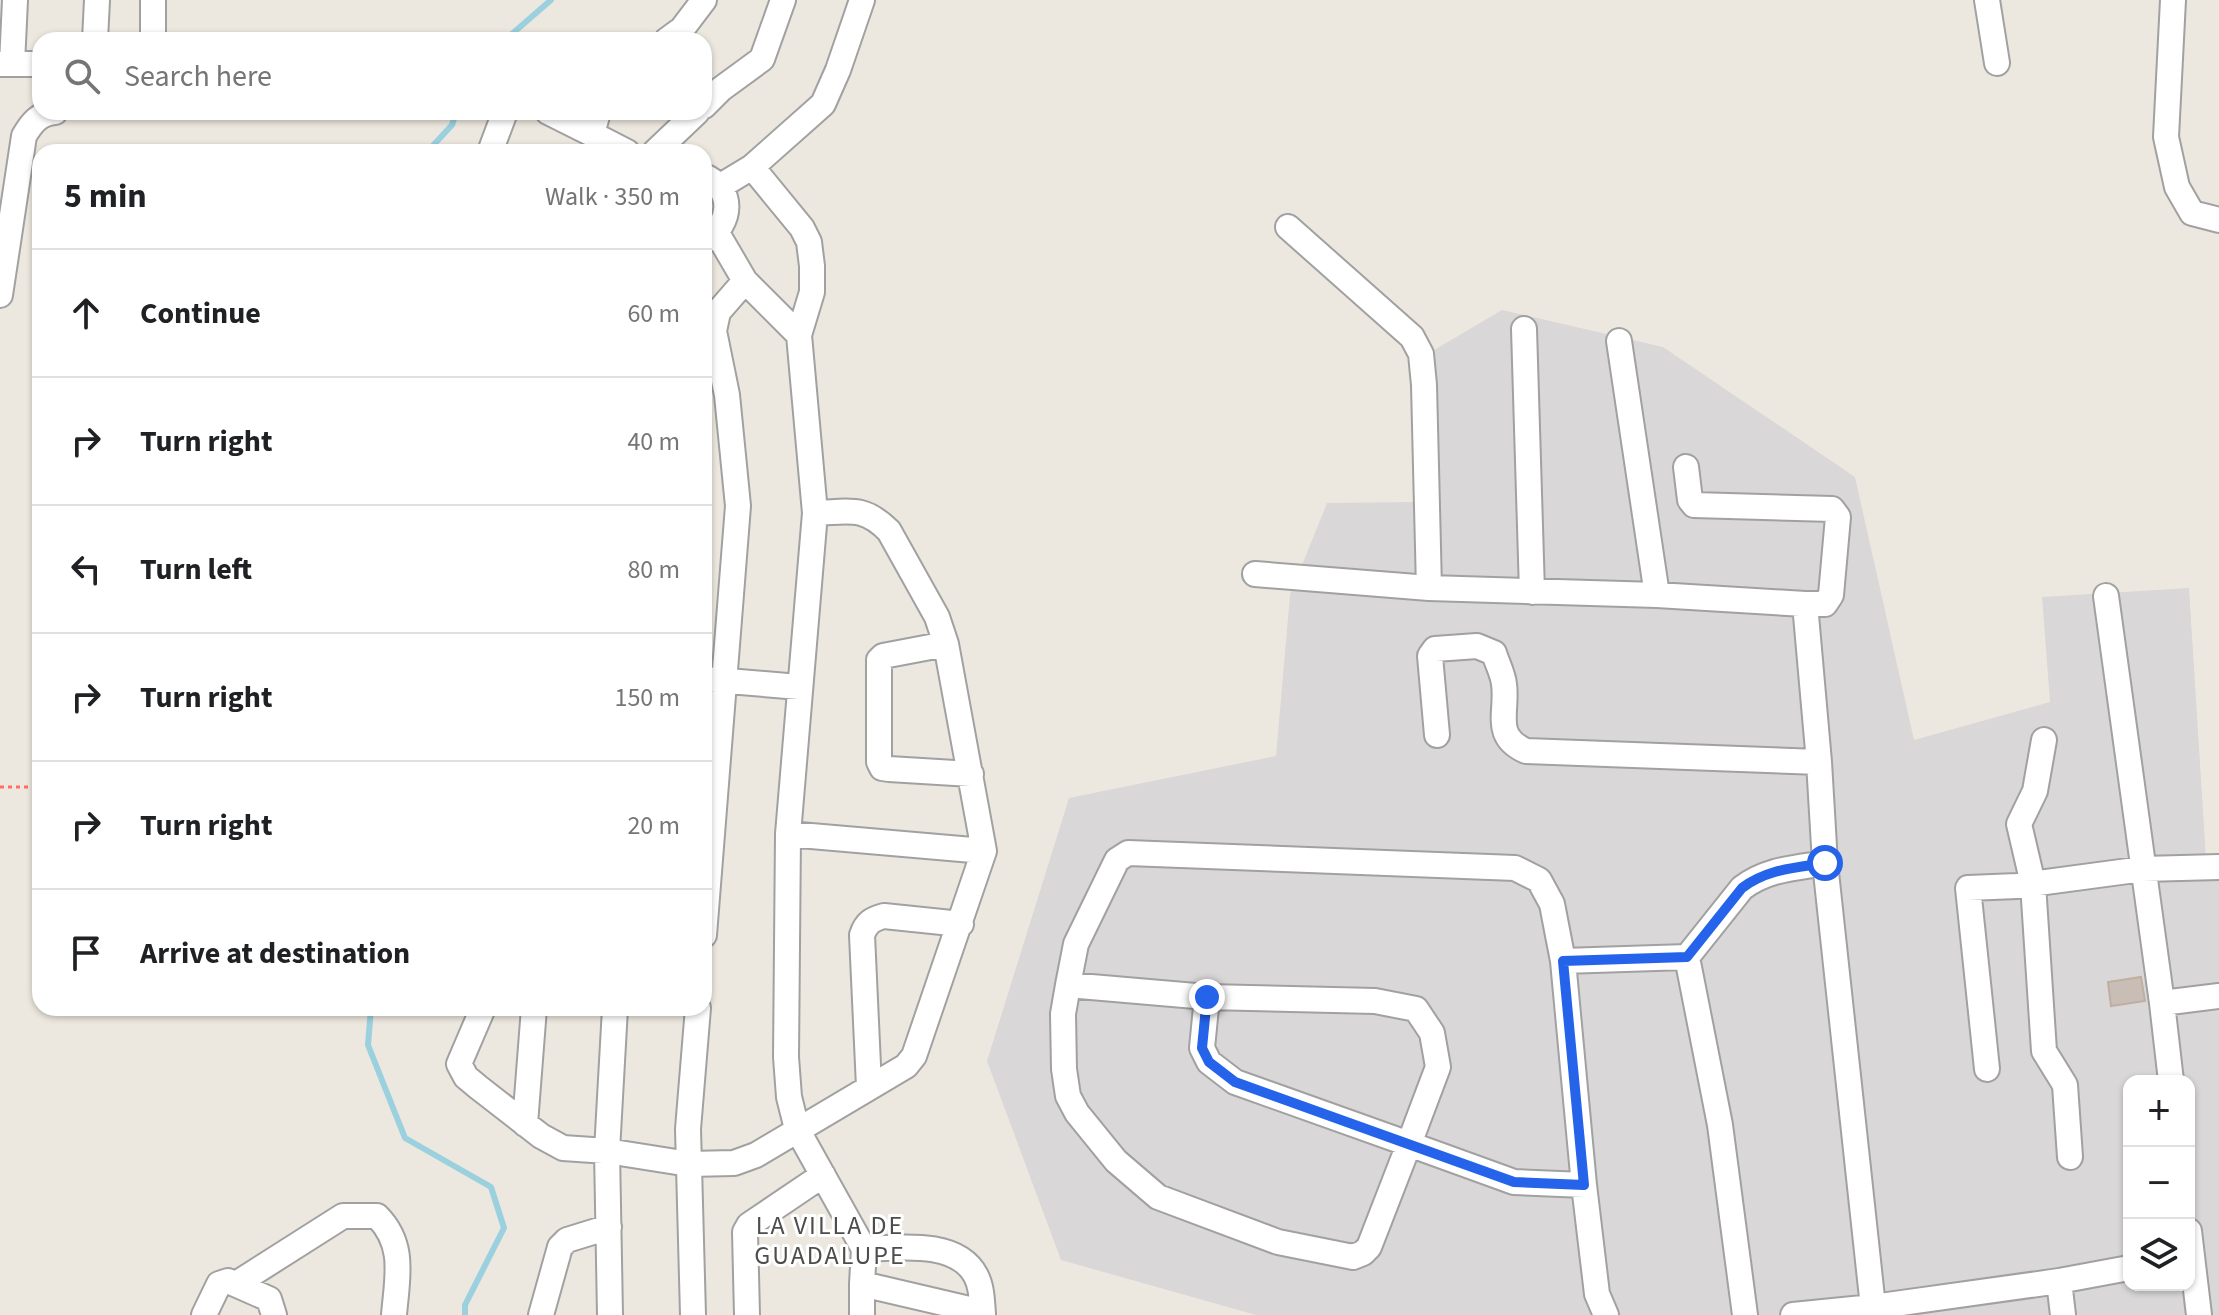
<!DOCTYPE html>
<meta charset="utf-8">
<style>
body{margin:0;font-family:"Source Sans 3",sans-serif;background:#f2f2f2;color:#202124}
.controls{position:absolute;right:24px;bottom:24px;display:grid;overflow:hidden;border-radius:16px;box-shadow:0 2px 6px #0004}
.controls button{width:72px;height:72px;display:grid;place-items:center;padding:0;border:0;border-bottom:2px solid #e0e0e0;background:#fff;color:#202124;font:40px sans-serif}
.stop{position:absolute;width:24px;height:24px;margin:-18px;border:6px solid #2563eb;border-radius:50%;background:#fff}
.stop.end{background:#2563eb;border-color:#fff;box-shadow:0 2px 8px #0008}
.list{margin:0;padding:0;list-style:none}
h2{display:flex;justify-content:space-between;align-items:center;height:104px;margin:0;padding:0 32px;font-size:34px}
h2 small{font-size:26px;font-weight:400;color:#757577}
.list li{display:grid;grid-template-columns:52px 1fr auto;gap:24px;align-items:center;box-sizing:border-box;height:128px;padding:0 32px;border-top:2px solid #e0e0e0}
.list b{display:block;font-size:30px;white-space:nowrap}
.list em{font-size:26px;font-style:normal;color:#757577}
.icon{flex:none;width:44px;height:44px;fill:none;stroke:currentColor;stroke-width:2;stroke-linecap:round;stroke-linejoin:round}
.map{position:relative;flex:none;width:2219px;height:1315px;overflow:hidden}
.search{position:absolute;background:#fff;box-shadow:0 2px 6px #0004;left:32px;top:32px;width:680px;height:88px;display:flex;align-items:center;gap:20px;box-sizing:border-box;padding:0 28px;border-radius:24px;color:#757577;font-size:30px}
.panel{position:absolute;background:#fff;box-shadow:0 2px 6px #0004;left:32px;top:144px;width:680px;height:872px;border-radius:24px}
.map>svg:first-child{display:block}
</style>
<div class="map">
<svg width="2219" height="1315" viewBox="0 0 2219 1315">
<rect width="100%" height="100%" fill="#ede8df"/>
<path fill="#d9d7d7" fill-rule="evenodd" d="M 1502,310 L 1663,347 L 1855,477 L 1914,740 L 2050,702 L 2042,597 L 2189,588 L 2207,875 L 2219,875 L 2219,1315 L 1256,1315 L 1061,1260 L 987,1061 L 1069,798 L 1276,756 L 1290,595 L 1327,503 L 1418,502 L 1429,353 ZM 2129,1081 L 2189,1081 L 2189,1285 L 2129,1285 Z"/>
<g fill="none" stroke-linecap="round" stroke-linejoin="round">
<path stroke="#9bd0df" stroke-width="6" d="M 505,40 L 551,0
M 427,152 L 452,125 L 456,112
M 371,1008 L 368,1045 L 405,1138 L 491,1187 L 504,1228 L 465,1305 L 465,1315"/>
</g>
<path fill="#c9beb5" stroke="#c0aea0" stroke-width="2" d="M 2141,977 L 2145,1001 L 2111,1006 L 2108,982 Z"/>
<g fill="none" stroke-linecap="round" stroke-linejoin="round">
<g stroke="#a1a1a1" stroke-width="28">
<path id="minor" d="M 1987,0 L 1997,63
M 2173,0 L 2166,137 L 2177,187 L 2192,213 L 2219,220
M 95,40 L 97,0
M 153,40 L 153,0
M 667,40 L 682,29 L 704,0
M 0,64 L 40,64
M 12,64 L 15,0
M 704,106 L 721,89 L 762,59 L 783,0
M 548,112 L 592,134
M 598,112 L 592,134 L 627,152
M 490,152 L 505,112
M 655,152 L 697,112
M 752,167 L 802,228 L 809,242 L 812,266 L 812,292 L 799,335 L 815,513 L 788,834 L 786,1057 L 789,1097 L 797,1129 L 864,1249 L 862,1284 L 969,1309
M 704,176 C 735,189 732,224 706,240
M 719,187 L 752,167 L 823,104 L 838,70 L 862,0
M 1288,227 L 1412,337 L 1421,354 L 1424,385 L 1429,588
M 717,233 L 745,281 L 799,335
M 0,295 L 24,136 C 31,124 39,113 55,112
M 1524,329 L 1532,592
M 1619,341 L 1657,595
M 1686,467 L 1690,500 L 1694,505 L 1832,509 L 1838,517 L 1831,595 L 1825,604 L 1805,604
M 1255,574 L 1429,588 L 1657,595 L 1805,604 L 1819,762 L 1825,863 L 1873,1307 L 2059,1281
M 2106,596 L 2162,1003 L 2219,996
M 946,644 L 883,656 L 879,660 L 879,762 L 882,768 L 889,769 L 971,774
M 704,679 L 799,687
M 1437,735 L 1430,656 L 1435,649 L 1477,646 L 1494,653 C 1497,663 1503,674 1504,684 C 1508,712 1492,736 1526,751 L 1819,762
M 2044,740 L 2035,791 L 2019,824 L 2033,884 L 2044,1051 L 2065,1085 L 2070,1157
M 788,834 L 984,851
M 1128,853 L 1515,868 L 1539,880 L 1552,904 L 1563,961 L 1584,1185 L 1514,1182 L 1409,1144 L 1438,1067 L 1432,1033 L 1416,1009 L 1375,1001 L 1207,997 L 1068,985 L 1076,944 L 1117,860 Z
M 704,935 L 738,506 L 727,395 L 714,331 L 718,312 L 745,281
M 1563,961 L 1687,957
M 1068,985 L 1063,1014 L 1064,1069 L 1068,1096 L 1077,1113 L 1116,1161 L 1158,1197 L 1278,1242 L 1353,1257 L 1363,1253 L 1369,1247 L 1409,1144 L 1235,1082 L 1209,1062 L 1202,1048 L 1207,997
M 2162,1003 L 2171,1081
M 483,1008 L 459,1064 L 466,1077 L 478,1087 L 541,1136 L 563,1148 L 607,1151 L 689,1164 L 734,1163 L 756,1155 L 906,1066 L 914,1056 L 984,851 L 946,644 L 937,617 L 889,531 C 863,505 849,512 815,513
M 1987,1069 L 1968,888 L 2017,886 L 2143,869 L 2219,867
M 869,1087 L 862,935 C 866,923 872,919 884,916 L 961,924
M 525,1124 L 534,1008
M 1584,1185 L 1597,1294 L 1606,1315
M 2189,1231 L 2199,1315
M 864,1249 C 898,1248 957,1239 976,1276 C 982,1287 982,1302 983,1314
M 236,1284 L 343,1216 L 377,1216 C 406,1245 397,1278 394,1315
M 862,1284 L 862,1315
M 204,1315 L 219,1284 L 228,1281 L 269,1299 L 274,1315
M 541,1315 L 560,1247 L 567,1240 L 609,1227
M 610,1315 L 607,1151 L 615,1008
M 693,1315 L 688,1129 L 698,1008
M 747,1315 L 745,1232 L 749,1225 L 823,1175
M 1745,1315 L 1720,1125 L 1687,957 L 1742,888 C 1767,869 1795,868 1825,863
M 1793,1315 L 1873,1307
M 2063,1315 L 2059,1281 L 2129,1268"/>
</g>
<path stroke="#ff6e5e" stroke-width="3" stroke-dasharray="4 4" stroke-linecap="butt" d="M 0,787 L 40,787"/>
<use href="#minor" stroke="#fff" stroke-width="24"/>
</g>
<g fill="none" stroke-linecap="round" stroke-linejoin="round">
<path stroke="#2563eb" stroke-width="10" d="M 1207,997 L 1202,1048 L 1209,1062 L 1235,1082 L 1514,1182 L 1584,1185 L 1563,961 L 1687,957 L 1742,888 C 1767,869 1795,868 1825,863"/>
</g>
<g text-anchor="middle" stroke-width="6" stroke-linejoin="round" paint-order="stroke">
<g font-size="26" letter-spacing="2" fill="#4d4d4d" stroke="#fff">
<text x="830" y="1234">LA VILLA DE<tspan x="830" dy="30">GUADALUPE</tspan></text>
</g>
</g>
</svg>
<div class="controls">
<button>+</button>
<button>−</button>
<button><svg class="icon" aria-label="layers" viewBox="0 0 24 24"><path d="M12 4l9 5-9 5-9-5zM3 14l9 5 9-5"/></svg></button>
</div>
<div class="stop" style="left:1825px;top:863px"></div>
<div class="stop end" style="left:1207px;top:997px"></div>
<div class="search"><svg class="icon" aria-label="search" viewBox="0 0 24 24"><circle cx="10" cy="10" r="6"/><path d="M15 15l6 6"/></svg>Search here</div>
<section class="panel">
<h2>5 min<small>Walk · 350 m</small></h2>
<ul class="list">
<li><svg class="icon" aria-label="ahead" viewBox="0 0 24 24"><path d="M12 20V5M6 11l6-6 6 6"/></svg><div><b>Continue</b></div><em>60 m</em></li>
<li><svg class="icon" aria-label="right" viewBox="0 0 24 24"><path d="M7 20v-9h11M14 6l5 5-5 5"/></svg><div><b>Turn right</b></div><em>40 m</em></li>
<li><svg class="icon" aria-label="left" viewBox="0 0 24 24"><path d="M17 20v-9H6M10 6l-5 5 5 5"/></svg><div><b>Turn left</b></div><em>80 m</em></li>
<li><svg class="icon" aria-label="right" viewBox="0 0 24 24"><path d="M7 20v-9h11M14 6l5 5-5 5"/></svg><div><b>Turn right</b></div><em>150 m</em></li>
<li><svg class="icon" aria-label="right" viewBox="0 0 24 24"><path d="M7 20v-9h11M14 6l5 5-5 5"/></svg><div><b>Turn right</b></div><em>20 m</em></li>
<li><svg class="icon" aria-label="arrive" viewBox="0 0 24 24"><path d="M6 21V4h12l-3 4 3 4H6"/></svg><div><b>Arrive at destination</b></div></li>
</ul>
</section>
</div>
